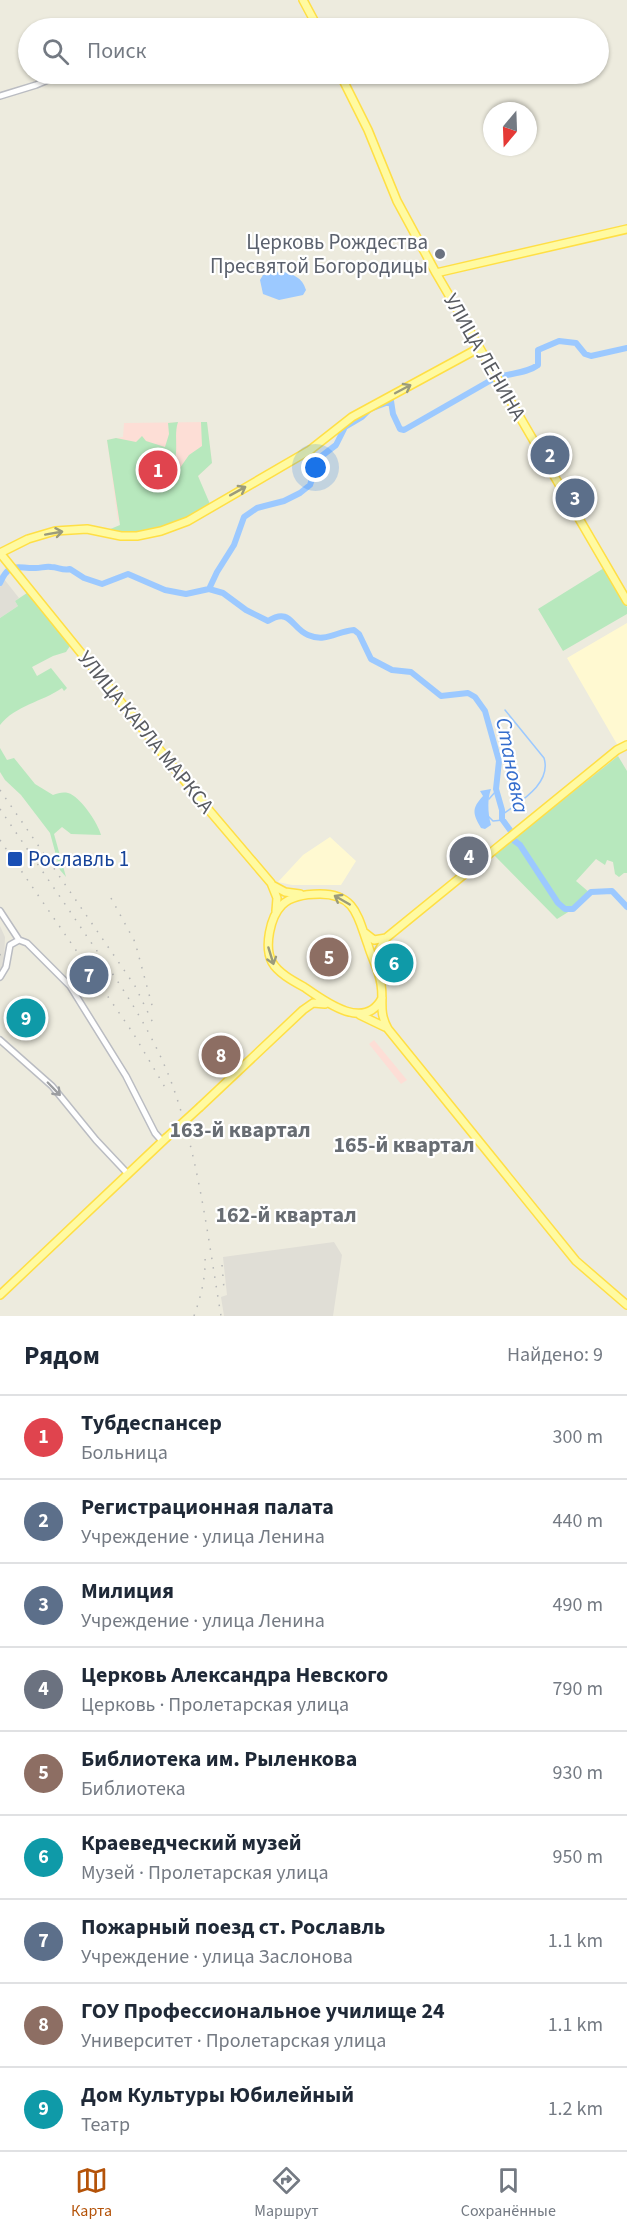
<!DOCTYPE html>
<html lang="ru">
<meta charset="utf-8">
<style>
body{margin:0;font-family:"Source Sans 3",sans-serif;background:#f2f2f3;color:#1f2937}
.compass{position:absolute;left:483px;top:102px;width:54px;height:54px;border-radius:50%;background:#fff;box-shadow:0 2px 4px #0004;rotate:199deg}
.you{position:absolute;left:316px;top:468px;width:21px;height:21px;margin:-15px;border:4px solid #fff;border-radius:50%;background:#1a73e8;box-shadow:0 0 0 9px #1a73e833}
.badge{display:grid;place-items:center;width:39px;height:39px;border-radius:50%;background:#b45309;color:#fff;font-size:20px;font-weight:700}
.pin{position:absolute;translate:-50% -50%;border:3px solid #fff;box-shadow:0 2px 6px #0006}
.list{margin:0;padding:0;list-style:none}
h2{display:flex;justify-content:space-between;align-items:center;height:78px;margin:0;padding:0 24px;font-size:26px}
h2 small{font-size:20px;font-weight:400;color:#747a83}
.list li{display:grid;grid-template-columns:39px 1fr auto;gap:18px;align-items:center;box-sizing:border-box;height:84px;padding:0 24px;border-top:2px solid #e0e1e3}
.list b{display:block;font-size:22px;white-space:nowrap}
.list p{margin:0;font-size:20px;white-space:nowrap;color:#747a83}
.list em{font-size:20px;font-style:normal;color:#747a83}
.icon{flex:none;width:33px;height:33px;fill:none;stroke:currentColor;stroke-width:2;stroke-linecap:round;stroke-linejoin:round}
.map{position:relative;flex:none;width:627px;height:1316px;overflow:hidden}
.search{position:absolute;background:#fff;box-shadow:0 2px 4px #0004;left:18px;right:18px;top:18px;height:66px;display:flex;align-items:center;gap:15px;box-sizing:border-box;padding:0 21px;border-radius:33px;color:#747a83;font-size:22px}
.sheet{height:834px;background:#fff}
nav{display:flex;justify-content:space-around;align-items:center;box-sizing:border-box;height:84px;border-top:2px solid #e0e1e3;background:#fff;font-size:16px;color:#747a83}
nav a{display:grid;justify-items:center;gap:3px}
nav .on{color:#b45309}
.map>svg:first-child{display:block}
</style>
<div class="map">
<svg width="627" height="1316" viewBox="0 0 627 1316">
<rect width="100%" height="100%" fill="#edebde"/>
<path fill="#fff9d1" d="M 627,623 L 627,741 L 618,746 L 567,658 Z
M 330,837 L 356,861 L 341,885 L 292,885 L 278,882 L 303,855 Z"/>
<path fill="#e0ded6" d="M 0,574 L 19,598 L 15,601 L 18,606 L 0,618 Z
M 0,926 L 5,937 L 4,964 L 0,969 Z
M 334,1242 L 342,1255 L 333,1316 L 224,1316 L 221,1297 L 227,1295 L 223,1257 Z"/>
<path fill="#fdded6" d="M 207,422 L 212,463 L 198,476 L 203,490 L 118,521 L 107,440 L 123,437 L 124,423 Z
M 374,1040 L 407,1080 L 401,1084 L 369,1044 Z"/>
<path fill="#b7e8bd" d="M 178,422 C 174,434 178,446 175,459 L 165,455 L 161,462 L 167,472 L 175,475 L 189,455 L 202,446 L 201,422 L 207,422 L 212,463 L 198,476 L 210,504 C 200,511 189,518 178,523 C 158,533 129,535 108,530 L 120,525 L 107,440 L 116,438 L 136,442 L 142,436 L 146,441 L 165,447 L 169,434 L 168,423 Z
M 604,568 L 627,607 L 627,614 L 563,651 L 538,609 Z
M 27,593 L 70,646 L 66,652 L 53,656 L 32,667 L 37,676 L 51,668 L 67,688 L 64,691 L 62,688 C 42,702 16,705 0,725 L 0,618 L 18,606 L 15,601 Z
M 0,748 L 7,760 L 14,758 L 35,784 L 53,795 C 58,793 63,792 68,793 C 80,796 98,823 101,835 L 71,834 L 62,827 L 54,834 L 66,877 L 60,870 L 50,833 L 21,795 L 5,780 L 0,772 Z
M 618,756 L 627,771 L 627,873 L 624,873 L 619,877 L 615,874 L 613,862 L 607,860 L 605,865 L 596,859 L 576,881 L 590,893 L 573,909 L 557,919 L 494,855 Z"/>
<path fill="#9cc9ff" d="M 281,271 C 294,275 302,277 306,290 L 303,295 L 279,300 L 263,294 L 260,280 L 263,275 Z
M 491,789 C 487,800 488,814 491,825 L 485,829 L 481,828 C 472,813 472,808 483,796 L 480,791 Z"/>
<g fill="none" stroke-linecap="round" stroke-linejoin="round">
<path stroke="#9cc9ff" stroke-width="1.5" d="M 489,799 L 496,791
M 502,815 C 519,802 552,784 544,758 L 505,710
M 488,816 L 493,821 L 503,820"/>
<path stroke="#9cc9ff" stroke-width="6" d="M 0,583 C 10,560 18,569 36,568 C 41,568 46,566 51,567 C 58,567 63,571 70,569 L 84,578 L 102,584 L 128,574 L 165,590 L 186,594 L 209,589 L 223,593 L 246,610 L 268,621 C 291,607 291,628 308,635 C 326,643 337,631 354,630 L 359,634 L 371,659 L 392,670 L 411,672 L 441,696 L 468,693 L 475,697 L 485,711 L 499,761 L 496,789 L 502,810 L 502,819 L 510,830
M 209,589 L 217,572 L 234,545 L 244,517 L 257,508 L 284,501 L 300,493 L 310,485 L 319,458 L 336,445 L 345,427 L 362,417 L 370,409 L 391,401 L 393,414 L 400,429 L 404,430 L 493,379 C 507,373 526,374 538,365 L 538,350 L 559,341 L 576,343 L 585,354 L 591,356 L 627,348
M 512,839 L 520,845 L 558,903 L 565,909 L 573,909 L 591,892 L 612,891 L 627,907"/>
<g stroke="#babcc2" stroke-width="8">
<path id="minor" d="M 298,28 L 315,22
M 0,96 L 36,85 L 62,74
M 0,911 L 19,940 L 27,943 L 70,986 L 126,1076 L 155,1133 L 162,1141
M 0,977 L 6,967 L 10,945 L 19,940
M 0,1040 L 52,1086 L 96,1140 L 128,1174"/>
</g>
<g stroke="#ffdf45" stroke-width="10">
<path id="major" d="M 303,0 L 318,28
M 340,74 L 368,130 L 397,201 L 436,273 L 627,601
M 436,273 L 627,229
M 0,553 L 28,539 L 55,531 L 87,529 L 121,536 L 137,536 L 161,531 L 188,521 L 310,450 L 352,417 L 479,348
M 0,553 L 197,796 L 271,883 L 277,898 L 276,911
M 272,885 L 285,892 L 300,894
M 365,933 L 374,940 L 386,938
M 376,963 L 379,950 L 386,938 L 617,750 L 627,745
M 382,998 C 365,1032 324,1001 304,987 C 293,981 278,973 272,962 C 264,947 270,917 282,905 C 291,896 307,894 320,894 C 356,894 358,918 368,945 C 372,959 379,970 381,984 C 384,1002 378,1011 388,1029 L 576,1261 L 627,1305
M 360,1015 L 385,1027
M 200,1107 L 303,1010 L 313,1003 L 325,1004
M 0,1295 L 166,1138"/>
</g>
<use href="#minor" stroke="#fff" stroke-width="5"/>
<use href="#major" stroke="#fffaa1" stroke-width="7"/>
<path stroke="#b5b6b6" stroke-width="1.5" stroke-dasharray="1.5 8" stroke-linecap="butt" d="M 0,790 L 135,986 L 154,1025
M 0,809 C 29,852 59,895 88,938 C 120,984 152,1030 172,1084 C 199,1159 208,1238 221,1316
M 0,840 L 133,1033 L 166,1089
M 111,898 L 135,942 L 153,1009
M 0,954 L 1,959
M 222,1265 L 224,1289
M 194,1316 C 201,1296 206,1277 205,1256"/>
<g stroke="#ffdf45" stroke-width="10" stroke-linecap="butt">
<path id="major-bridge" d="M 166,1138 L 200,1107"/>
</g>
<use href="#major-bridge" stroke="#fffaa1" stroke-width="7"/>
</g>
<defs><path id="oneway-shaft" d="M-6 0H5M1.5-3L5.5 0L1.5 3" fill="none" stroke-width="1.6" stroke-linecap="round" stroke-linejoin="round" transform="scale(1.5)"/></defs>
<g stroke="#9b9b7b">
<use href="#oneway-shaft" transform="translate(403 389) rotate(-28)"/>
<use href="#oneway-shaft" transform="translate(238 491) rotate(-29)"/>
<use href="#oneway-shaft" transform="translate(54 533) rotate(-10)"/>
<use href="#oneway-shaft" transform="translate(342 900) rotate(-150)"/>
<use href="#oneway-shaft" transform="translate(271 956) rotate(73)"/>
</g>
<use stroke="#9b9da0" href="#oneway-shaft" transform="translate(54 1089) rotate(46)"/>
<circle fill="#6b7280" stroke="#fff" stroke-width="2" cx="440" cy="254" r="6"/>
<rect fill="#1a4fb4" stroke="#fff" stroke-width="2" x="7" y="851" width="16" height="16" rx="3"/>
<g text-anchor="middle" stroke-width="4.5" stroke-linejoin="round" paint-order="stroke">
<g font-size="21" fill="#5b616d" stroke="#fff" text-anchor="end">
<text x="428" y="249">Церковь Рождества<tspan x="428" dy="24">Пресвятой Богородицы</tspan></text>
</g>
<g font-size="21" fill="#585b61" stroke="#fff">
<text transform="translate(485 357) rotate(60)" y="7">УЛИЦА ЛЕНИНА</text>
<text transform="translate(146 732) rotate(51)" y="7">УЛИЦА КАРЛА МАРКСА</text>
</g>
<g font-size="21" fill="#164399" stroke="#fff" text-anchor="start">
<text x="28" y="866">Рославль 1</text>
</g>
<g font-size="22" font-style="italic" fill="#346dcd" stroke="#fff">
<text transform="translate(513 765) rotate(79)" y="8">Становка</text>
</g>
<g font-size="22" font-weight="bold" fill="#686d73" stroke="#fff">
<text x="240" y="1137">163-й квартал</text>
<text x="404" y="1152">165-й квартал</text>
<text x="286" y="1222">162-й квартал</text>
</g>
</g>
</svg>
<svg class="compass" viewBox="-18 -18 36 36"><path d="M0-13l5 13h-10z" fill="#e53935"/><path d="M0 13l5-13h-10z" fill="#747a83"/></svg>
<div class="you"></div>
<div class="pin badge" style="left:158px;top:470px;background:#e0444e">1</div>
<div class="pin badge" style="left:550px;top:455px;background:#5c6f8a">2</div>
<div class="pin badge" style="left:575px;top:498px;background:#5c6f8a">3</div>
<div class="pin badge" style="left:469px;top:856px;background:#6b7280">4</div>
<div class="pin badge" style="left:329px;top:957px;background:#8d6e63">5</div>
<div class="pin badge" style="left:394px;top:963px;background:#0f9aa8">6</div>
<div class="pin badge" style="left:89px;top:975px;background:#5c6f8a">7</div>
<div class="pin badge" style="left:221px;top:1055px;background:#8d6e63">8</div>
<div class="pin badge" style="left:26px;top:1018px;background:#0f9aa8">9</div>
<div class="search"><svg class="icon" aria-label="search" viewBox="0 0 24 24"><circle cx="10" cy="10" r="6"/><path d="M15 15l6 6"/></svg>Поиск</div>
</div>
<section class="sheet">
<h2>Рядом<small>Найдено: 9</small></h2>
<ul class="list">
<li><span class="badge" style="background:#e0444e">1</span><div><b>Тубдеспансер</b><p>Больница</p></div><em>300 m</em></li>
<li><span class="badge" style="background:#5c6f8a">2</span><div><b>Регистрационная палата</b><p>Учреждение · улица Ленина</p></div><em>440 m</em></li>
<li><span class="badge" style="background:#5c6f8a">3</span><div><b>Милиция</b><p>Учреждение · улица Ленина</p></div><em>490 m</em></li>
<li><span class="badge" style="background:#6b7280">4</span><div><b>Церковь Александра Невского</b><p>Церковь · Пролетарская улица</p></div><em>790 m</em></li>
<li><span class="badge" style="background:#8d6e63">5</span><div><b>Библиотека им. Рыленкова</b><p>Библиотека</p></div><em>930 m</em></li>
<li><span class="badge" style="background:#0f9aa8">6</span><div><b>Краеведческий музей</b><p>Музей · Пролетарская улица</p></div><em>950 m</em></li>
<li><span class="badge" style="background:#5c6f8a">7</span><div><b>Пожарный поезд ст. Рославль</b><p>Учреждение · улица Заслонова</p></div><em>1.1 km</em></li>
<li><span class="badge" style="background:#8d6e63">8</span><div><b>ГОУ Профессиональное училище 24</b><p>Университет · Пролетарская улица</p></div><em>1.1 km</em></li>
<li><span class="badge" style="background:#0f9aa8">9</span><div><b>Дом Культуры Юбилейный</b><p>Театр</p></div><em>1.2 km</em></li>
</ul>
</section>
<nav>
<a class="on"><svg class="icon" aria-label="map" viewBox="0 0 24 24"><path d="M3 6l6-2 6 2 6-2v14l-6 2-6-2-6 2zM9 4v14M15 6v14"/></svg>Карта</a>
<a><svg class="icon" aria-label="directions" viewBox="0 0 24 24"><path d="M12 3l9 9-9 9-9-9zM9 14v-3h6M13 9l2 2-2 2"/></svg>Маршрут</a>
<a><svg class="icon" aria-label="saved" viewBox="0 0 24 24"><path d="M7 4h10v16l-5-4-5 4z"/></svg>Сохранённые</a>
</nav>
